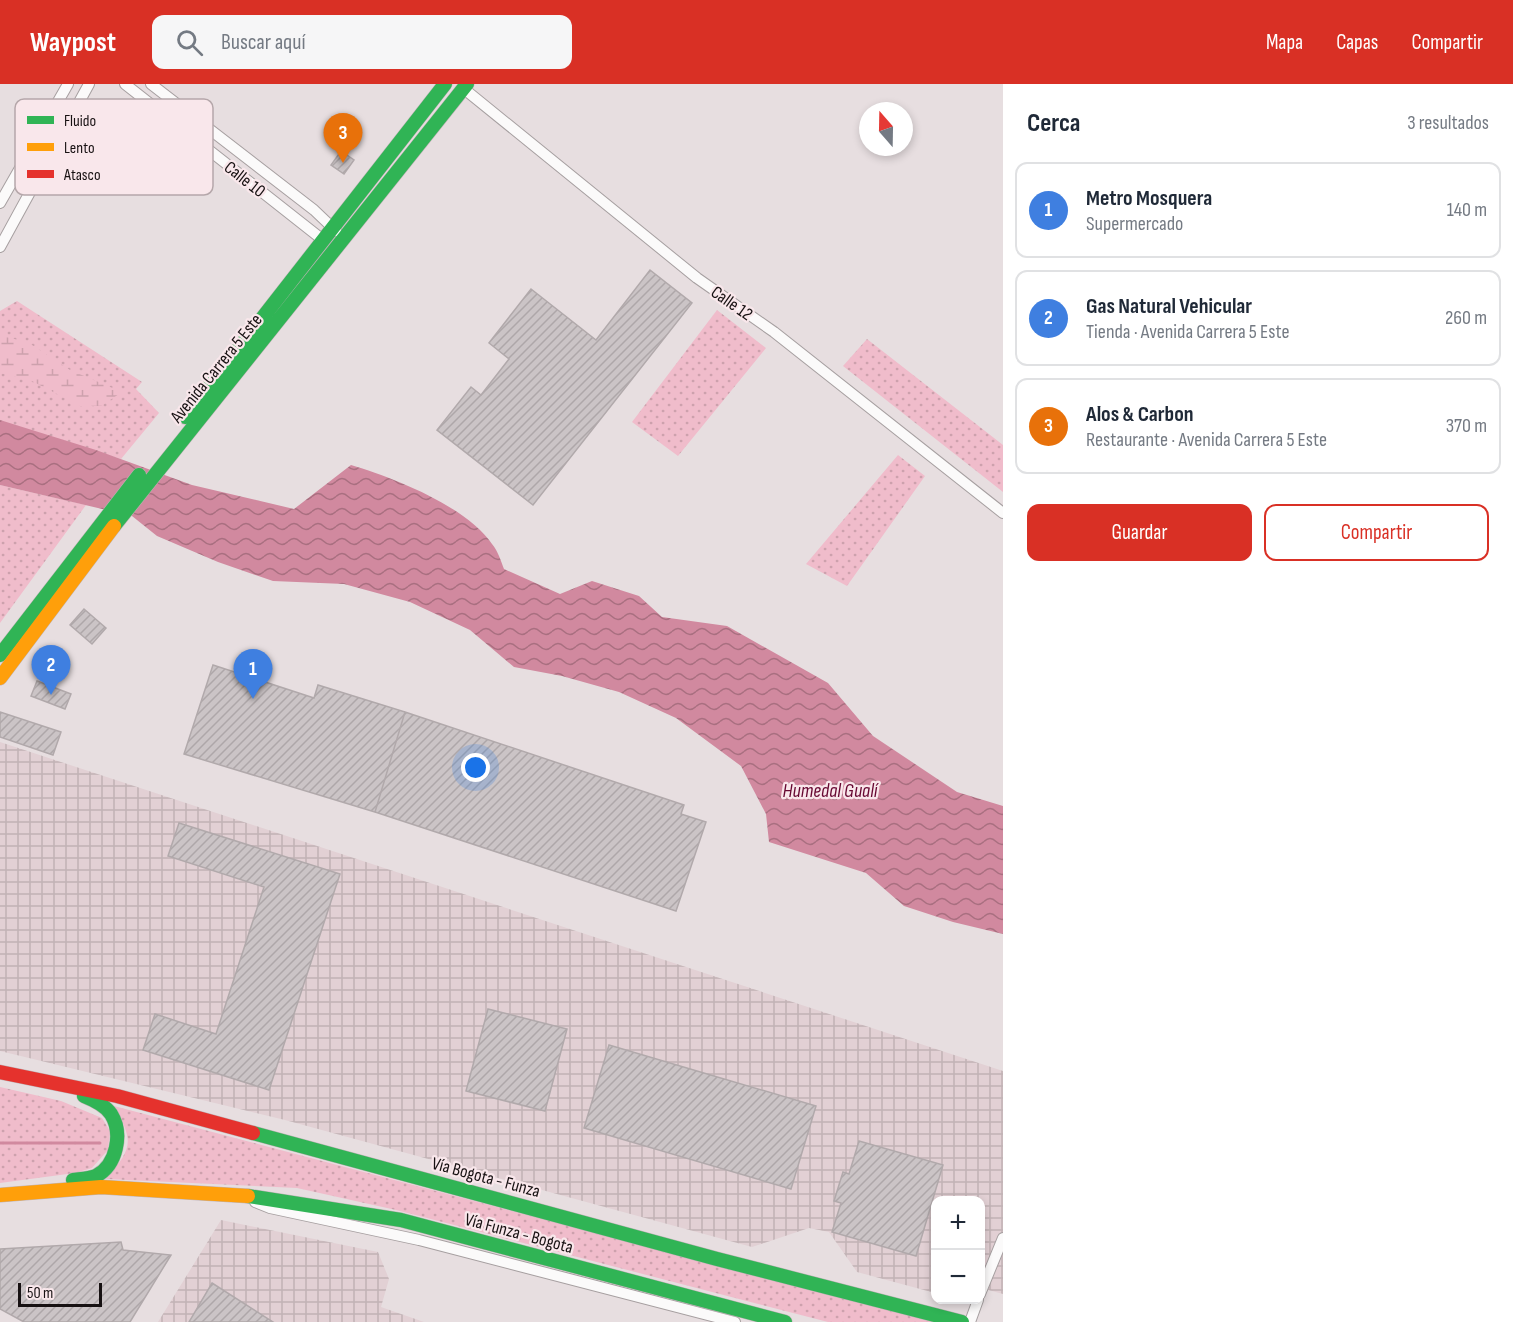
<!DOCTYPE html>
<html lang="es">
<meta charset="utf-8">
<style>
body{margin:0;font-family:"Sofia Sans Condensed",sans-serif;background:#f6f6f7;color:#1f2937}
.controls{position:absolute;right:18px;bottom:18px;display:grid;overflow:hidden;border-radius:12px;box-shadow:0 3px 9px #0003}
.controls button{width:54px;height:54px;display:grid;place-items:center;padding:0;border:0;border-bottom:2px solid #e0e1e3;background:#fff;color:#1f2937;font:30px sans-serif}
.compass{position:absolute;left:859px;top:18px;width:54px;height:54px;border-radius:50%;background:#fff;box-shadow:0 3px 9px #0003;rotate:340deg}
.scale{position:absolute;left:18px;bottom:15px;width:84px;box-sizing:border-box;padding-left:6px;border:3px solid #171112;border-top:0;font-size:16px;line-height:21px;white-space:nowrap;color:#171112;-webkit-text-stroke:4px #f9e7eb;paint-order:stroke}
.you{position:absolute;left:476px;top:684px;width:21px;height:21px;margin:-15px;border:4px solid #fff;border-radius:50%;background:#1a73e8;box-shadow:0 0 0 9px #1a73e833}
.badge{display:grid;place-items:center;width:39px;height:39px;border-radius:50%;background:#d93025;color:#fff;font-size:20px;font-weight:700}
.pin{position:absolute;translate:-50% -50px;filter:drop-shadow(0 2px 3px #0008)}
.pin::after{content:'';position:absolute;top:32px;width:21px;height:18px;background:inherit;clip-path:polygon(0 0,100% 0,50% 100%)}
.list{margin:0;padding:0;list-style:none}
h2{display:flex;justify-content:space-between;align-items:center;height:78px;margin:0;padding:0 24px;font-size:26px}
h2 small{font-size:20px;font-weight:400;color:#747a83}
.list li{display:grid;grid-template-columns:39px 1fr auto;gap:18px;align-items:center;box-sizing:border-box;height:96px;margin:0 12px 12px;padding:0 12px;border:2px solid #e0e1e3;border-radius:12px}
.list b{display:block;font-size:22px;white-space:nowrap}
.list p{margin:0;font-size:20px;white-space:nowrap;color:#747a83}
.list em{font-size:20px;font-style:normal;color:#747a83}
.actions{display:flex;gap:12px;padding:18px 24px}
.actions a{flex:1;padding:14px 0;border:2px solid #d93025;border-radius:12px;text-align:center;font-size:21px;color:#d93025}
.actions .main{background:#d93025;color:#fff}
.icon{flex:none;width:33px;height:33px;fill:none;stroke:currentColor;stroke-width:2;stroke-linecap:round;stroke-linejoin:round}
.map{position:relative;flex:none;width:1003px;height:1238px;overflow:hidden}
header{display:flex;align-items:center;gap:36px;box-sizing:border-box;height:84px;padding:0 30px;background:#d93025;color:#fff}
header strong{font-size:28px}
nav{display:flex;gap:33px;margin-inline-start:auto;font-size:21px}
.search{width:420px;height:54px;background:#f6f6f7;display:flex;align-items:center;gap:15px;box-sizing:border-box;padding:0 21px;border-radius:12px;color:#747a83;font-size:22px}
main{display:flex}
aside{flex:1;background:#fff}
.map>svg:first-child{display:block}
</style>
<header>
<strong>Waypost</strong>
<div class="search"><svg class="icon" aria-label="search" viewBox="0 0 24 24"><circle cx="10" cy="10" r="6"/><path d="M15 15l6 6"/></svg>Buscar aquí</div>
<nav><a>Mapa</a><a>Capas</a><a>Compartir</a></nav>
</header>
<main>
<div class="map">
<svg width="1003" height="1238" viewBox="0 0 1003 1238">
<defs>
<pattern id="industrial-grid" width="8" height="8" patternUnits="userSpaceOnUse" patternTransform="scale(1.5)"><rect width="8" height="8" fill="#e2d0d4"/><path d="M0 4h8M4 0v8" fill="none" stroke="#c1b2b5"/></pattern>
<pattern id="grass-dots" width="8" height="8" patternUnits="userSpaceOnUse" patternTransform="scale(1.5)"><rect width="8" height="8" fill="#f0bccb"/><path d="M2 2h.1M6 6h.1" fill="none" stroke="#cda1ad" stroke-width="1.8" stroke-linecap="round"/></pattern>
<pattern id="wetland-marsh" width="20" height="14" patternUnits="userSpaceOnUse" patternTransform="scale(1.5)"><rect width="20" height="14" fill="#f0bccb"/><path d="M1 5h8M5 5V1M11 12h8M15 12V8" fill="none" stroke="#cda1ad"/></pattern>
<pattern id="water-waves" width="16" height="10" patternUnits="userSpaceOnUse" patternTransform="scale(1.5)"><rect width="16" height="10" fill="#d1899f"/><path d="M0 5q4-4 8 0t8 0" fill="none" stroke="#a96f80"/></pattern>
<pattern id="building-hatch" width="6" height="6" patternUnits="userSpaceOnUse" patternTransform="scale(1.5)"><rect width="6" height="6" fill="#cbc4c6"/><path d="M-1 1l2-2M0 6l6-6M5 7l2-2" fill="none" stroke="#aea7a9"/></pattern>
</defs>
<rect width="100%" height="100%" fill="#e7dee0"/>
<path fill="url(#industrial-grid)" d="M 0,658 L 1003,987 L 1003,1210 L 981,1204 L 980,1116 L 936,1116 L 935,1209 L 857,1188 L 829,1148 L 809,1144 L 752,1163 L 285,1036 L 0,967 Z
M 221,1136 L 378,1168 L 389,1195 L 381,1223 L 424,1238 L 158,1238 Z"/>
<path fill="url(#grass-dots)" d="M 17,217 L 142,298 L 136,305 L 159,329 L 121,375 L 0,337 L 0,227 Z
M 717,226 L 766,264 L 678,372 L 632,338 Z
M 867,255 L 1003,361 L 1003,408 L 843,282 Z
M 898,371 L 925,392 L 847,502 L 806,480 Z
M 0,401 L 86,421 L 0,539 Z
M 0,1003 L 61,1017 L 102,1034 L 110,1047 L 108,1066 L 92,1084 L 75,1089 L 0,1099 Z
M 114,1022 L 933,1238 L 828,1238 L 396,1126 L 297,1104 L 106,1095 C 133,1063 134,1058 114,1022 Z"/>
<path fill="url(#wetland-marsh)" d="M 0,251 L 29,259 L 70,286 L 122,308 L 101,322 L 80,322 L 30,296 L 0,289 Z"/>
<path fill="url(#water-waves)" d="M 0,336 L 96,366 L 192,401 L 294,425 L 351,381 C 394,394 466,422 492,460 C 498,467 501,477 504,485 L 560,510 L 592,497 L 639,512 L 662,533 L 727,542 L 828,599 L 873,652 L 957,708 L 1003,722 L 1003,850 L 953,838 L 904,822 L 866,789 L 769,758 L 766,730 L 741,682 L 676,634 L 619,608 L 562,592 L 514,583 L 470,546 L 410,518 L 344,500 L 273,497 L 218,478 L 157,452 L 132,432 L 0,401 Z"/>
<g fill="none" stroke-linecap="round" stroke-linejoin="round">
<path stroke="#d1899f" stroke-width="3" d="M 0,1059 L 100,1059"/>
</g>
<path fill="url(#building-hatch)" stroke="#b1a9ab" stroke-width="1.5" d="M 341,67 L 354,76 L 344,90 L 331,81 Z
M 650,186 L 692,219 L 533,421 L 437,346 L 471,303 L 481,311 L 509,275 L 489,259 L 531,205 L 596,256 Z
M 84,525 L 106,544 L 92,560 L 70,541 Z
M 213,581 L 314,614 L 318,601 L 405,628 L 375,728 L 184,670 Z
M 37,597 L 71,610 L 65,625 L 31,612 Z
M 0,628 L 61,648 L 53,671 L 0,653 Z
M 405,628 L 684,721 L 681,730 L 706,738 L 676,827 L 375,728 Z
M 179,739 L 340,790 L 269,1006 L 143,966 L 155,930 L 216,950 L 264,803 L 168,772 Z
M 488,925 L 567,945 L 545,1027 L 466,1007 Z
M 609,961 L 816,1022 L 791,1105 L 584,1044 Z
M 859,1057 L 943,1081 L 916,1172 L 832,1148 L 841,1119 L 834,1117 L 843,1088 L 849,1090 Z
M 121,1158 L 123,1166 L 171,1171 L 130,1238 L 24,1238 L 0,1225 L 0,1165 Z
M 212,1199 L 273,1238 L 189,1238 Z"/>
<g fill="none" stroke-linecap="round" stroke-linejoin="round">
<g stroke="#a69fa0" stroke-width="12">
<path id="street" d="M 125,0 L 323,156
M 151,0 L 314,126 L 336,147
M 463,4 L 697,194 L 774,248 L 1003,429
M 0,119 L 68,0
M 0,163 L 89,0
M 255,1118 L 270,1124 L 419,1156 L 735,1238
M 980,1210 L 1003,1154
M 970,1238 L 978,1216"/>
</g>
<g stroke="#bfb3b6" stroke-width="15">
<path id="fast" d="M 185,333 L 445,0
M 114,442 L 467,0
M 0,571 L 139,391
M 253,1049 L 717,1175 L 962,1238
M 73,1096 C 80,1095 89,1095 96,1092 C 117,1081 123,1049 111,1030 C 105,1021 94,1016 84,1012
M 248,1112 L 401,1136 L 785,1238"/>
</g>
<g stroke="#bfb3b6" stroke-width="15">
<path id="slow" d="M 0,594 L 114,442
M 0,1111 L 101,1103 L 248,1112"/>
</g>
<g stroke="#bfb3b6" stroke-width="15">
<path id="jam" d="M 0,988 L 117,1012 L 253,1049"/>
</g>
<use href="#street" stroke="#fbfafa" stroke-width="10"/>
<use href="#fast" stroke="#30b455" stroke-width="14"/>
<use href="#slow" stroke="#ff9f0a" stroke-width="14"/>
<use href="#jam" stroke="#e5322d" stroke-width="14"/>
</g>
<g text-anchor="middle" stroke-width="4.5" stroke-linejoin="round" paint-order="stroke">
<g font-size="18" fill="#171112" stroke="#f9e7eb">
<text transform="translate(245 95) rotate(38)" y="6">Calle 10</text>
<text transform="translate(732 219) rotate(35)" y="6">Calle 12</text>
<text transform="translate(216 284) rotate(-51)" y="6">Avenida Carrera 5 Este</text>
<text transform="translate(486 1093) rotate(15)" y="6">Vía Bogota - Funza</text>
<text transform="translate(519 1149) rotate(15)" y="6">Vía Funza - Bogota</text>
</g>
<g font-size="20" font-style="italic" fill="#670832" stroke="#f9e7eb">
<text x="830" y="713">Humedal Gualí</text>
</g>
</g>
<rect x="15" y="15" width="198" height="96" rx="9" fill="#f9e7eb" stroke="#b5a7aa" stroke-width="1.5"/>
<rect x="27" y="32" width="27" height="8" fill="#30b455"/>
<rect x="27" y="59" width="27" height="8" fill="#ff9f0a"/>
<rect x="27" y="86" width="27" height="8" fill="#e5322d"/>
<g font-size="16" fill="#171112">
<text x="64" y="42">Fluido</text>
<text x="64" y="69">Lento</text>
<text x="64" y="96">Atasco</text>
</g>
</svg>
<div class="controls">
<button>+</button>
<button>−</button>
</div>
<svg class="compass" viewBox="-18 -18 36 36"><path d="M0-13l5 13h-10z" fill="#e53935"/><path d="M0 13l5-13h-10z" fill="#747a83"/></svg>
<div class="scale">50 m</div>
<div class="you"></div>
<div class="pin badge" style="left:253px;top:615px;background:#3f7fe0">1</div>
<div class="pin badge" style="left:51px;top:611px;background:#3f7fe0">2</div>
<div class="pin badge" style="left:343px;top:79px;background:#e8710a">3</div>
</div>
<aside>
<h2>Cerca<small>3 resultados</small></h2>
<ul class="list">
<li><span class="badge" style="background:#3f7fe0">1</span><div><b>Metro Mosquera</b><p>Supermercado</p></div><em>140 m</em></li>
<li><span class="badge" style="background:#3f7fe0">2</span><div><b>Gas Natural Vehicular</b><p>Tienda · Avenida Carrera 5 Este</p></div><em>260 m</em></li>
<li><span class="badge" style="background:#e8710a">3</span><div><b>Alos &amp; Carbon</b><p>Restaurante · Avenida Carrera 5 Este</p></div><em>370 m</em></li>
</ul>
<div class="actions"><a class="main">Guardar</a><a>Compartir</a></div>
</aside>
</main>
